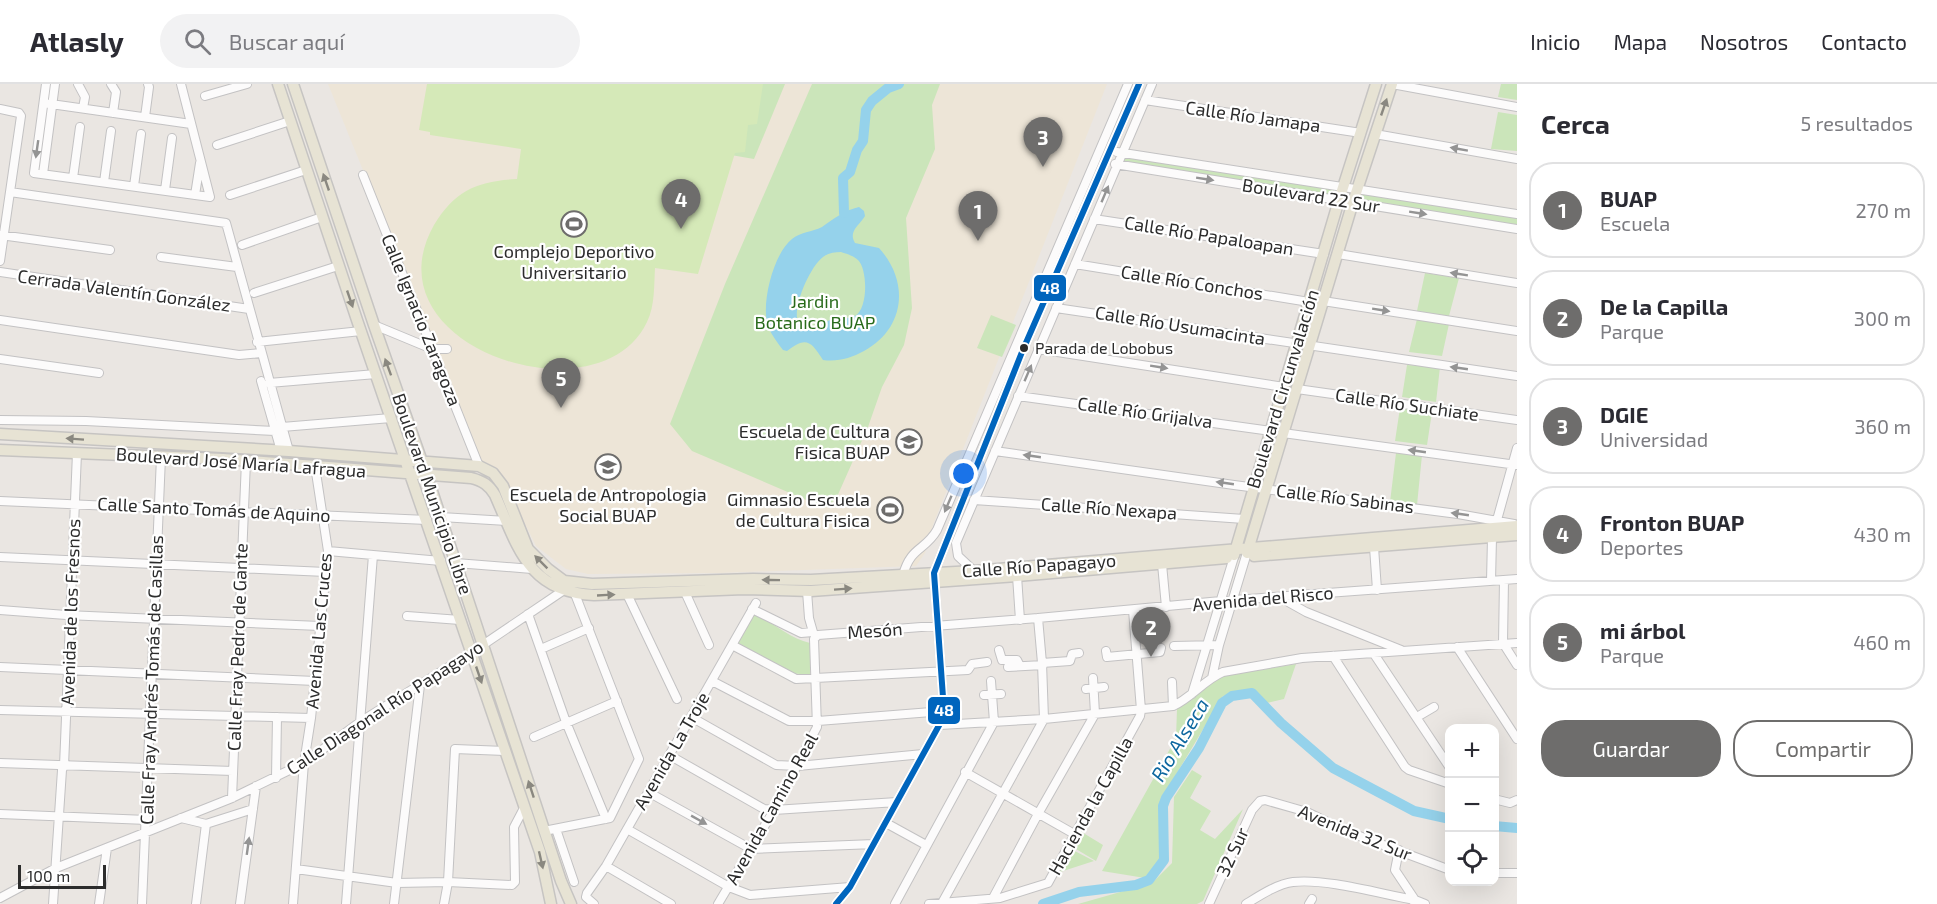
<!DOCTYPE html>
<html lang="es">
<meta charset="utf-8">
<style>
body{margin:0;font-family:"Exo 2",sans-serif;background:#f2f2f3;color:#2b2b33}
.controls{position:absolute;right:18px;bottom:18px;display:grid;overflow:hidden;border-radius:12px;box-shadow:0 6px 24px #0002}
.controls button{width:54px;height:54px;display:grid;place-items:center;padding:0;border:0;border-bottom:2px solid #e1e1e2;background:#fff;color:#2b2b33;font:30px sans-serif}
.scale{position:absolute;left:18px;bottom:15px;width:88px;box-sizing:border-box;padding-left:6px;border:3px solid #2c2c2c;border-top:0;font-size:16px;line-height:21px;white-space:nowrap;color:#2c2c2c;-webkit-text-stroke:4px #fff;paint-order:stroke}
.you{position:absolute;left:964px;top:390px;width:21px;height:21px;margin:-15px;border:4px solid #fff;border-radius:50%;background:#1a73e8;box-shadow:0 0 0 9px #1a73e833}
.badge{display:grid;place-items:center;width:39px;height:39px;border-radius:50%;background:#6e6d6c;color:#fff;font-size:20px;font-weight:700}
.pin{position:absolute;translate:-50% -50px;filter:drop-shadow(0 2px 3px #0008)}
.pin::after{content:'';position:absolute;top:32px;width:21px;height:18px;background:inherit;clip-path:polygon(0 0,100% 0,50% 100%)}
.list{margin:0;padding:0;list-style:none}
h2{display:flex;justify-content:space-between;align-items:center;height:78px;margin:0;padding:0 24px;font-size:26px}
h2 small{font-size:20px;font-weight:400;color:#7c7c81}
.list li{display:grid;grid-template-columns:39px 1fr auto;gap:18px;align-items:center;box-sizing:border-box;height:96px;margin:0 12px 12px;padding:0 12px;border:2px solid #e1e1e2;border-radius:24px}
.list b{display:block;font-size:22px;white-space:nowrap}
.list p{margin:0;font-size:20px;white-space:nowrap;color:#7c7c81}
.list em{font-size:20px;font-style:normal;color:#7c7c81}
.actions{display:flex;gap:12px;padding:18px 24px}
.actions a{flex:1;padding:14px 0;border:2px solid #6e6d6c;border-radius:24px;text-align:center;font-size:21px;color:#6e6d6c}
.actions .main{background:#6e6d6c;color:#fff}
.icon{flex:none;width:33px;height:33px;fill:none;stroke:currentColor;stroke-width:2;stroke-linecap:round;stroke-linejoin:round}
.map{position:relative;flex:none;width:1517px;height:820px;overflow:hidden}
header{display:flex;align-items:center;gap:36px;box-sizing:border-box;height:84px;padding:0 30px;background:#fff;border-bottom:2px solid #e1e1e2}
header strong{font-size:28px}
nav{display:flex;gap:33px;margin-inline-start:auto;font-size:21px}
.search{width:420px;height:54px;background:#f2f2f3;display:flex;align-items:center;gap:15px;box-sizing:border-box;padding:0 21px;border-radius:33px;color:#7c7c81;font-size:22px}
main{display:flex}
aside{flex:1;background:#fff}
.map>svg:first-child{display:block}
</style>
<header>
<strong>Atlasly</strong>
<div class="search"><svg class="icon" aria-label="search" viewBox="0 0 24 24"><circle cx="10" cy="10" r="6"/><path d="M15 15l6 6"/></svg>Buscar aquí</div>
<nav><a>Inicio</a><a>Mapa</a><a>Nosotros</a><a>Contacto</a></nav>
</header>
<main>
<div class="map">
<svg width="1517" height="820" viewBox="0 0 1517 820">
<rect width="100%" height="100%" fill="#eae6e2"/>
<path fill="#ede5d7" d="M 328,0 L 1107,0 L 933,441 L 925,469 L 916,482 L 717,489 L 588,490 L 566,485 L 536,462 L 497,384 L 482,379 Z"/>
<path fill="#cbe5ba" d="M 703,0 L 785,0 L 754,75 L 696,65 Z
M 812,0 L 940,0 L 932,21 L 935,65 L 906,134 L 912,224 L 904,261 L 882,303 L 868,343 L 836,415 L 825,424 L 692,367 L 670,340 L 725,200 Z
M 1501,0 L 1517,0 L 1517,16 L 1498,13 Z
M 1498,28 L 1517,31 L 1517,67 L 1491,65 Z
M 1123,69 L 1346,105 L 1342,117 L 1118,81 Z
M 1357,107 L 1517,131 L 1517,145 L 1353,118 Z
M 1425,189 L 1459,194 L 1449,232 L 1417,227 Z
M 991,231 L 1016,241 L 1002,273 L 977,264 Z
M 1417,235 L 1449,240 L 1442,272 L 1409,268 Z
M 1407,281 L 1440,283 L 1436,318 L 1402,313 Z
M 1400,324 L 1432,328 L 1427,361 L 1395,357 Z
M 1396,369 L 1422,371 L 1417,421 L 1390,418 Z
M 750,529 C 772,536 787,554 810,559 L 810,591 L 790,589 L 749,565 L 747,566 L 737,561 L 733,554 Z
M 1296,580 L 1284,615 L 1267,619 L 1254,607 L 1223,612 L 1162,714 L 1160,778 L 1145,794 L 1102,787 L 1176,654 L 1177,625 L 1217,593 Z
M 1192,686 L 1202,692 L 1190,714 L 1211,727 L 1200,746 L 1215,755 L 1243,725 L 1203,817 L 1197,820 L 1078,820 L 1152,799 L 1172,779 L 1174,713 Z
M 1080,747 L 1103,761 L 1096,777 L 1071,762 Z
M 1069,764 L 1094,777 L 1057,789 Z"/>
<path fill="#d5e9b8" d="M 427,0 L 763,0 L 757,40 L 748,41 L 745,68 L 735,69 L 698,190 L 655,184 C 654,201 655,222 647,238 C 599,339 365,263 434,141 C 455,106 478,97 517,95 L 521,65 L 430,51 L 430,48 L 419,46 Z"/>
<path fill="#95d2eb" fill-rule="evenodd" d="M 859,123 L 864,127 L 865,132 C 859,142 848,147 855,159 L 879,164 C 910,198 905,245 864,267 C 851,274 838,278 823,276 C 811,257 806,252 787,267 L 783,266 C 777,258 769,248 767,238 C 762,216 774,169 792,155 C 800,148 812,148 822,143 C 833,135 845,126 859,123 ZM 841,168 C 847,170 854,172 858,176 C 868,186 868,225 855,232 C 848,236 839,232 832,235 C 822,240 818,245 806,243 L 797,234 C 795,218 810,183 823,173 C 828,169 835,168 841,168 Z"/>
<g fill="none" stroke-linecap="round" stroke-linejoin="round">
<path stroke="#95d2eb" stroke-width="10" d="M 844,129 L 843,94 L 850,88 L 857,66 L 863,57 L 866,26 L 872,17 L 888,4 L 899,0
M 1494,742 L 1517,744
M 1043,820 L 1079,808 L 1136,801 L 1149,796 L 1164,776 L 1163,722 L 1166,714 L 1199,664 L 1222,619 L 1232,612 L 1252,609 L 1281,639 L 1333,684 L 1414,727 L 1450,735"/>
<g stroke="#c3c2c3" stroke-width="10">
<path id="minor" d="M 46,0 L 34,89 L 210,113 L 181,0
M 78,0 L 85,13 L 83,24
M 111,0 L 116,8 L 113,29
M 1392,0 L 1517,23
M 205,12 L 247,0
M 1145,16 L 1361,49
M 44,19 L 191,40
M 0,25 L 19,29 L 21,32 L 0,177
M 145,33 L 149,3 L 148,0
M 1375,50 L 1517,75
M 217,61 L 290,37
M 1117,68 L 1517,130
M 1115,80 L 1517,145
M 43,90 L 55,0
M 363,91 L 479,382
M 73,94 L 80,43
M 104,98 L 111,47
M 134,102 L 141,50
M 165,106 L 172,54
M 10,108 L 226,139 L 289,367
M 195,111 L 200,79
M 230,111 L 306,86
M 1094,135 L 1324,170
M 0,151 L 110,166
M 242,161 L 322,133
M 1338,170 L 1517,199
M 161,173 L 237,183
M 1075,180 L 1309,218
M 0,188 L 249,225
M 254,209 L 338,182
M 1323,217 L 1517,247
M 1056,224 L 1517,292
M 0,236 L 239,271 L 261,269
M 374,241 L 432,265 L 447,265
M 257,258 L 361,247
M 1038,265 L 1284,303
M 0,275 L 99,289
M 261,297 L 281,367
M 269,299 L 376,290
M 1297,305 L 1517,336
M 1018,312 L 1271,347
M 0,336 L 86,337 L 275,347
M 282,343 L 391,334
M 1283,349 L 1517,381
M 995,367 L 1234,401 L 1458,430 L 1514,440
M 974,416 L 1244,435
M 0,417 L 427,436
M 441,433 L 507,437
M 1374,463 L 1377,506
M 328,467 L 441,477
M 0,473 L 326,488
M 456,479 L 532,485
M 1162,480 L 1166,523
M 974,487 L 958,472 L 956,459 L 1152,0
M 903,491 C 911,462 925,467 937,446 L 1128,0
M 1017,492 L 1020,536
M 1504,496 L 1503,559 L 1517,581
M 1491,497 L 1492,454 L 1517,364
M 807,507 L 809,534 L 813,548
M 685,508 L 709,561
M 627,510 L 677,615
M 1281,514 L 1306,528 L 1401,566
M 752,525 L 801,549 L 813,548
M 0,526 L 66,531 L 320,542
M 528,530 L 566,638 L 606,735
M 407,532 L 460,536
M 732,561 L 796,595 L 968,586 L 972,580 L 987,578
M 1174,562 L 1219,561
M 1457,563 L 1517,655
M 541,565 L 589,544
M 999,566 L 1002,576 L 1017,576 L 1020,582
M 1106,567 L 1107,573 L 1160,568 L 1161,564
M 1374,570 L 1450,684
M 1333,572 L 1405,683 L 1409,686 L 1450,700
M 1042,579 L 1070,577 L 1072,570 L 1079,569
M 0,583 L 315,597
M 1008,583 L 1043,581
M 1212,594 L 1219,561 L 1246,472
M 712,597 L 789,637 L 818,637 L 944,627
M 1172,598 L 1173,622
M 1086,605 L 1104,603
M 1192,610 L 1234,473
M 984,611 L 1001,610
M 0,626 L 311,634
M 691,633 L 776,681 L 798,682 L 923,670
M 1417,633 L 1434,623
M 940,641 L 1044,635 L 1173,622 C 1191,614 1204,596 1223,588 L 1302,574 L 1517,559
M 534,653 L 617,617
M 669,671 L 764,725 L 774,726 L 897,718
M 0,679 L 233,687
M 965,688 L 1076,751
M 276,694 L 277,633
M 648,708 L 751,765 L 874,760
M 232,714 L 246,377
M 1494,715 L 1510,719 L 1517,716
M 0,730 L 147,736
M 181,734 L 206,740 L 253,725
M 886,739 L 926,761
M 556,745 L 574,798
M 627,745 L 729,803 L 750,811 L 850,803
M 544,747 L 610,734 L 639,675 L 575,510
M 1399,766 L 1395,786 L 1415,816 L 1414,819
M 606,782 L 671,820
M 296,785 L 397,799 L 448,798 L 512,801 L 515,798 L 514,743 L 524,724
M 1494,789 L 1517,789
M 0,814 L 56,784 L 232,714 L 304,679 L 360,638 L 471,569 L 564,506
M 993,814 L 1038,730 L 1095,630 L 1093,594
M 942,819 L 1044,635 L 1042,579 L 1038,534
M 53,820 L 62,686 L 64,682 L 77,369
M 99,820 L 107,764
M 142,820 L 161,373
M 196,820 L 206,740
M 240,820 L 256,702
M 293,820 L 304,679 L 311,634 L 328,467 L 315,382
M 346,820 L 373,471
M 394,820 L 420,601
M 444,820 L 448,798 L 455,665 L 505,667
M 594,820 L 586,813 L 587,809 L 606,782 L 756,519
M 718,820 L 774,726 L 817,643 L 814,555 L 818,551 L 1038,534 L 1221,517 L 1517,495
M 836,820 L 850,803 L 942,636 L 944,627 L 934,489 L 1022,268 L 1139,0
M 895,820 L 994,638 L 991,597
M 929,820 L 1000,814 L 1048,799 L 1140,632 L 1141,626 L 1133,526
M 1209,820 L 1252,726 L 1260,717 L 1265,716 L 1307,728 L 1346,747 L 1450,786
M 1246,820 C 1259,812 1277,800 1293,798 C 1325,794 1381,810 1415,816 L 1425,820
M 1309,820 L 1312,815"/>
</g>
<g stroke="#c6c4c2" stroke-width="13">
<path id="major" d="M 278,0 L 358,239 L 540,768 L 551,820
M 293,0 L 374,241 L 427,392 L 561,797 L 571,820
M 0,350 L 289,367 L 479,382 L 493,389 L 503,402 L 528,465 L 548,485 L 564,497 L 592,500 L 753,495 L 811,496 L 974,487 L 1517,442
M 0,366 L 223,375 L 471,394 C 483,397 489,401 495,411 C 518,463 528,508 594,511 L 744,505 L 811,507 L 1017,492 L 1227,474
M 1247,469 L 1353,118 L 1392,0
M 1234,471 L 1339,116 L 1376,0
M 1254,472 L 1517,451"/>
</g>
<use href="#minor" stroke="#fcfbfb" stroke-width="8"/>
<use href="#major" stroke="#e7e3d4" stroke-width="10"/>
<g stroke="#fff" stroke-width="10">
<path id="bus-1" d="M 836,820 L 850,803 L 942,636 L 944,627 L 934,489 L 1022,268 L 1139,0"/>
</g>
<use href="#bus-1" stroke="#0065bd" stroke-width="6"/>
</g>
<defs><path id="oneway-solid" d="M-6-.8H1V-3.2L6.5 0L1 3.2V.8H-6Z" transform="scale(1.5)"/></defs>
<g fill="#8a8880">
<use href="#oneway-solid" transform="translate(1384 23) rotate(-71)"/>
<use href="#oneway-solid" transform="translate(326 98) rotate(-109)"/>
<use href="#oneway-solid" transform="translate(350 215) rotate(71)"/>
<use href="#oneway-solid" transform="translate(388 283) rotate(-110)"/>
<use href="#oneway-solid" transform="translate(75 355) rotate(-176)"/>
<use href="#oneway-solid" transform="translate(541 478) rotate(-135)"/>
<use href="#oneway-solid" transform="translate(771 496) rotate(-179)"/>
<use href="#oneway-solid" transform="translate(843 505) rotate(-4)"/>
<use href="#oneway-solid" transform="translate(606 511) rotate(-3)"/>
<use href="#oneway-solid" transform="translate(479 591) rotate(71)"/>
<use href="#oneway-solid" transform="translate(531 705) rotate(-108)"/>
<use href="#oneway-solid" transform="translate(541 776) rotate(77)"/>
</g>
<g fill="#949494">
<use href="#oneway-solid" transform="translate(37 65) rotate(98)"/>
<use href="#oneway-solid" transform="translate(1459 65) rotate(-170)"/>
<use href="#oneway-solid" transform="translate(1205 95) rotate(9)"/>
<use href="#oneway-solid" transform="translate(1105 110) rotate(-67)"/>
<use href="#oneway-solid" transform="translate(1418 129) rotate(9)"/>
<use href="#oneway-solid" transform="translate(1459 190) rotate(-171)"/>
<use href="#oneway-solid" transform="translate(1381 226) rotate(9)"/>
<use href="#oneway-solid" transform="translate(1159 283) rotate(9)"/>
<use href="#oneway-solid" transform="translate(1459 284) rotate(-172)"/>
<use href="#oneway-solid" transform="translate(1028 289) rotate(-67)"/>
<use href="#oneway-solid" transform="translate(1417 367) rotate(-172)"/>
<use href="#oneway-solid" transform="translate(1032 372) rotate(-172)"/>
<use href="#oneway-solid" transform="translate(1225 399) rotate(-172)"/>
<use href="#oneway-solid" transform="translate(948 420) rotate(113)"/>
<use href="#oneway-solid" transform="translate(1460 430) rotate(-172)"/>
<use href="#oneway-solid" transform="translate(699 736) rotate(29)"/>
<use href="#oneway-solid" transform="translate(248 762) rotate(-82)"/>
</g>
<defs>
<g id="stadium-ring" transform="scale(1.35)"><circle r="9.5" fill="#fff" stroke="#6e6d6c" stroke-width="1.5"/><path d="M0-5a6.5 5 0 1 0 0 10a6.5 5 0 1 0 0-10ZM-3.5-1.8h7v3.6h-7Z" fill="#6e6d6c"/></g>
<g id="university-ring" transform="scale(1.35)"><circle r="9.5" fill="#fff" stroke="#6e6d6c" stroke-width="1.5"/><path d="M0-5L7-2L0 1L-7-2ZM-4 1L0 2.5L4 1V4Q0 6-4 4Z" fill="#6e6d6c"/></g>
</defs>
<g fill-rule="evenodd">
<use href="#stadium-ring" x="574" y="140"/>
<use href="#university-ring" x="909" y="358"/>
<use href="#university-ring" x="608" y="383"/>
<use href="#stadium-ring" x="890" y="426"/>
</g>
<circle fill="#2c2c2c" stroke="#fff" stroke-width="2" cx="1024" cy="264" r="5"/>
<g text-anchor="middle" stroke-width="4.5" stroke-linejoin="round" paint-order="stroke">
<g font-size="16" fill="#2c2c2c" stroke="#fff" text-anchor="start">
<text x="1035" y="270">Parada de Lobobus</text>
</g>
<g font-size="18" fill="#2c2c2c" stroke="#fff">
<text transform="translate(1253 33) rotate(8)" y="6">Calle Río Jamapa</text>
<text transform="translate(1311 112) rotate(9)" y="6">Boulevard 22 Sur</text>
<text transform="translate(1209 152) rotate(9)" y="6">Calle Río Papaloapan</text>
<text transform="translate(1192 199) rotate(9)" y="6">Calle Río Conchos</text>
<text transform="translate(124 207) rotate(8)" y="6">Cerrada Valentín González</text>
<text transform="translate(421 236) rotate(68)" y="6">Calle Ignacio Zaragoza</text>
<text transform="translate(1180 242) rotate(9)" y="6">Calle Río Usumacinta</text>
<text transform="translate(1283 305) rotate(-73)" y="6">Boulevard Circunvalación</text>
<text transform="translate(1407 321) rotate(8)" y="6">Calle Río Suchiate</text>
<text transform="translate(1145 329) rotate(8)" y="6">Calle Río Grijalva</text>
<text transform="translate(241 379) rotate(4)" y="6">Boulevard José María Lafragua</text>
<text transform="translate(432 410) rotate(71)" y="6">Boulevard Municipio Libre</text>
<text transform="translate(1345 415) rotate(7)" y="6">Calle Río Sabinas</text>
<text transform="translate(1109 425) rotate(4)" y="6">Calle Río Nexapa</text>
<text transform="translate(214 426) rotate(3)" y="6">Calle Santo Tomás de Aquino</text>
<text transform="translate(1039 482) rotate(-4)" y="6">Calle Río Papagayo</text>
<text transform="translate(1263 515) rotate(-5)" y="6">Avenida del Risco</text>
<text transform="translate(71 528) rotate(-88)" y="6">Avenida de los Fresnos</text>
<text transform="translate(319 547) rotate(-85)" y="6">Avenida Las Cruces</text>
<text transform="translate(875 547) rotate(-4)" y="6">Mesón</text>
<text transform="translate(238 563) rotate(-88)" y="6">Calle Fray Pedro de Gante</text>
<text transform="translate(152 596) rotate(-88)" y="6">Calle Fray Andrés Tomás de Casillas</text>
<text transform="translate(385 624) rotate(-33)" y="6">Calle Diagonal Río Papagayo</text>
<text transform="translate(672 667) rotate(-60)" y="6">Avenida La Troje</text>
<text transform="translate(1091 722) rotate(-61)" y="6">Hacienda la Capilla</text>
<text transform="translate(772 725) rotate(-61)" y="6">Avenida Camino Real</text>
<text transform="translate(1355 749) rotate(22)" y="6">Avenida 32 Sur</text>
<text transform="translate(1233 768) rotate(-65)" y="6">32 Sur</text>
</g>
<g font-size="18" fill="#2c2c2c" stroke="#fff">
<text x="574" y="174">Complejo Deportivo<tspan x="574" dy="21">Universitario</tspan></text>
<text x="890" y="354" text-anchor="end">Escuela de Cultura<tspan x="890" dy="21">Fisica BUAP</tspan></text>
<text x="608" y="417">Escuela de Antropologia<tspan x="608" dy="21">Social BUAP</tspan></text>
<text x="870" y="422" text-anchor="end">Gimnasio Escuela<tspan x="870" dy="21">de Cultura Fisica</tspan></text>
</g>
<g font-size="18" fill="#286a1a" stroke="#fff">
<text x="815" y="224">Jardin<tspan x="815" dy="21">Botanico BUAP</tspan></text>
</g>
<g font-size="20" font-style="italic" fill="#0d679f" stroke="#fff">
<text transform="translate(1180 656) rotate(-59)" y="7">Rio Alseca</text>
</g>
</g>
<g stroke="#fff" stroke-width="2">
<rect x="1033" y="190" width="34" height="28" rx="6" fill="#0065bd"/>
<rect x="927" y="612" width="34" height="29" rx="6" fill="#0065bd"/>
</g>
<g font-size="16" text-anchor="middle" font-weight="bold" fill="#fff">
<text x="1050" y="210">48</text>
<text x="944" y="632">48</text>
</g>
</svg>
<div class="controls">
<button>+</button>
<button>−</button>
<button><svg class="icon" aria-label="locate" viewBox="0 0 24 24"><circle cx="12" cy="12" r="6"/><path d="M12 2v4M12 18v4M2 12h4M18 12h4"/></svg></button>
</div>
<div class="scale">100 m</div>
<div class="you"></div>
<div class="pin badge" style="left:978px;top:157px">1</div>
<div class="pin badge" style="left:1151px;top:573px">2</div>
<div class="pin badge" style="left:1043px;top:83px">3</div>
<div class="pin badge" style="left:681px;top:145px">4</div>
<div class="pin badge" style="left:561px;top:324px">5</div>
</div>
<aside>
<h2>Cerca<small>5 resultados</small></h2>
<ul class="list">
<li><span class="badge">1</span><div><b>BUAP</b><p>Escuela</p></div><em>270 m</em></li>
<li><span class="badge">2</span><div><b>De la Capilla</b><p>Parque</p></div><em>300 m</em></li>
<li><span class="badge">3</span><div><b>DGIE</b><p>Universidad</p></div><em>360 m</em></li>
<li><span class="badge">4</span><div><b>Fronton BUAP</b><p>Deportes</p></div><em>430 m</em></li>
<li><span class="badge">5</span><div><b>mi árbol</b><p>Parque</p></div><em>460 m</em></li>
</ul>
<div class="actions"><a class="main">Guardar</a><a>Compartir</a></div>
</aside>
</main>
